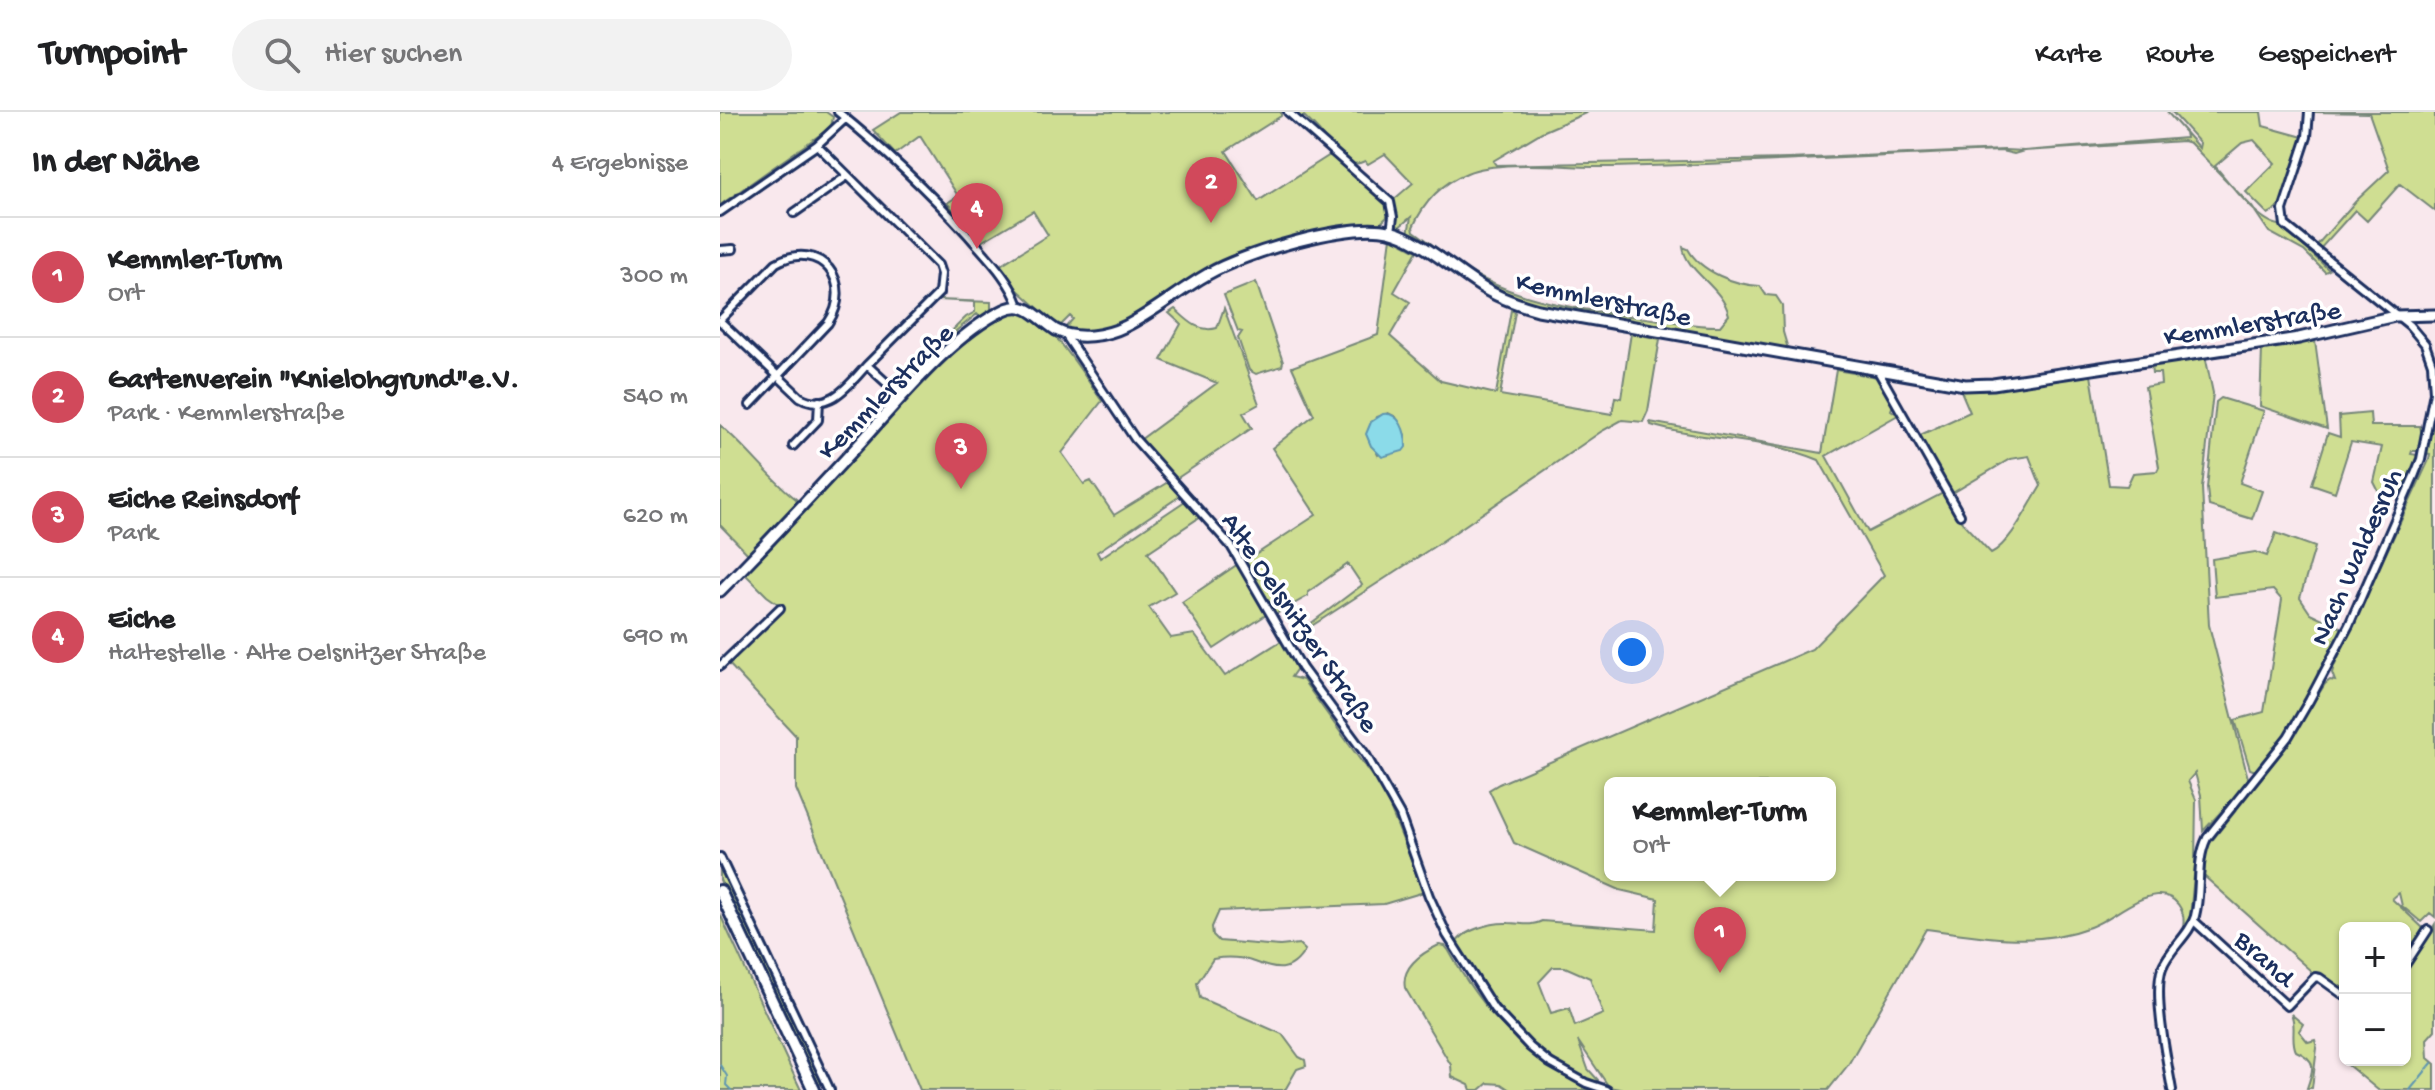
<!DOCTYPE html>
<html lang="de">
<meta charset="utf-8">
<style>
body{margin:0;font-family:"Gochi Hand",sans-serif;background:#f2f2f2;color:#202124}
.controls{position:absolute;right:24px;bottom:24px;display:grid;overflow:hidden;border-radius:12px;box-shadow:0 2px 6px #0004}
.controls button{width:72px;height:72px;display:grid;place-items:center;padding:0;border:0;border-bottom:2px solid #e0e0e0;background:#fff;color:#202124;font:40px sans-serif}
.you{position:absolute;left:912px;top:540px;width:28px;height:28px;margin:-20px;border:6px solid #fff;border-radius:50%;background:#1a73e8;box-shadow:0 0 0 12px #1a73e833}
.badge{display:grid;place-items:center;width:52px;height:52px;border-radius:50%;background:#d1495b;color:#fff;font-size:26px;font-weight:700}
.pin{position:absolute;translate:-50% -66px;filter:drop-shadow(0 2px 4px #0008)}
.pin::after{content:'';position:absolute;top:42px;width:28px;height:24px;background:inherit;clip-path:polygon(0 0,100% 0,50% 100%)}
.popup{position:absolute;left:884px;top:665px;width:232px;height:104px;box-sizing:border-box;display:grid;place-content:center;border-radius:12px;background:#fff;filter:drop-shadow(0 2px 6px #0005);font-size:26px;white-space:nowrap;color:#757577}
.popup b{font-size:30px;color:#202124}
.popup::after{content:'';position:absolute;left:50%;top:100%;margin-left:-16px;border:16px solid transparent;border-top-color:#fff}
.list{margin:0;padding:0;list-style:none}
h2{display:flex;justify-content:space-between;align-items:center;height:104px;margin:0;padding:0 32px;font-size:34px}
h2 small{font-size:26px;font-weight:400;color:#757577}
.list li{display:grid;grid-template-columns:52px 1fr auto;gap:24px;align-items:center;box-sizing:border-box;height:120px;padding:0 32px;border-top:2px solid #e0e0e0}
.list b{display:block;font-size:30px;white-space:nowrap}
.list p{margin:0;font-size:26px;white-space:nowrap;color:#757577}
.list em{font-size:26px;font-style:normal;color:#757577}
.icon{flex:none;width:44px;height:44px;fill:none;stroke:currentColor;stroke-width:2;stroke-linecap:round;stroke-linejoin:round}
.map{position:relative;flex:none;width:1715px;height:978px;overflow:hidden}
header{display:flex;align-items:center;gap:48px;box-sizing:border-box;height:112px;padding:0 40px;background:#fff;border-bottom:2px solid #e0e0e0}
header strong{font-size:38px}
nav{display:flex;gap:44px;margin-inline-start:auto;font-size:28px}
.search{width:560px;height:72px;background:#f2f2f2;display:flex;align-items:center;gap:20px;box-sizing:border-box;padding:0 28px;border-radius:44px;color:#757577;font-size:30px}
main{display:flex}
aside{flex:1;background:#fff}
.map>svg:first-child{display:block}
</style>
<header>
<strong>Turnpoint</strong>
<div class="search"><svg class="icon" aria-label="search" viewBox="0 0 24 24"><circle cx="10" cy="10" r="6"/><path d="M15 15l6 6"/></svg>Hier suchen</div>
<nav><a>Karte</a><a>Route</a><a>Gespeichert</a></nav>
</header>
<main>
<aside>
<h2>In der Nähe<small>4 Ergebnisse</small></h2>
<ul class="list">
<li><span class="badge">1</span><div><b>Kemmler-Turm</b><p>Ort</p></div><em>300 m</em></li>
<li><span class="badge">2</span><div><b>Gartenverein &quot;Knielohgrund&quot;e.V.</b><p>Park · Kemmlerstraße</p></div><em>540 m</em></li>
<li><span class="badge">3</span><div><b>Eiche Reinsdorf</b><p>Park</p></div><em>620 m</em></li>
<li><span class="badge">4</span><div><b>Eiche</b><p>Haltestelle · Alte Oelsnitzer Straße</p></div><em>690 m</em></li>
</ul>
</aside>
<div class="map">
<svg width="1715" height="978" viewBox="0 0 1715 978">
<rect width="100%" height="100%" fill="#f9e8ed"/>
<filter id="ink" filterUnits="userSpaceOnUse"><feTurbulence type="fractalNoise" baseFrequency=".0125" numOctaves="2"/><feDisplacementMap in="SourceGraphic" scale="16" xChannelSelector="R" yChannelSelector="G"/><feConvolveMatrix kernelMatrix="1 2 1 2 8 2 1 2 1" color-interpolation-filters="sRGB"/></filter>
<g filter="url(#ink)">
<path fill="#cfde92" stroke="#758678" stroke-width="2" fill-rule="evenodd" d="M 0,0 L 106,0 L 113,5 L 111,15 L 0,93 Z
M 181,0 L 561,0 L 561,4 L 506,39 L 538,89 L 610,43 L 665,90 L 668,104 L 661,111 C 595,127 544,128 483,162 C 439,186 398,231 344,217 L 353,207 L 350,204 L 339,215 L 298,178 L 279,154 L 328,123 L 313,99 L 261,130 L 227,91 L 238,84 L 200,24 L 175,42 L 153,18 Z
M 570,0 L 868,0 L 822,20 L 773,49 L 776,53 L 1068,47 L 1284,38 L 1304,39 L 1466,26 L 1465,20 L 1447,0 L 1479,36 L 1480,31 L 1452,0 L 1541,0 L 1543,14 L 1583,25 C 1576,47 1571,92 1548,102 L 1526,80 L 1555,51 L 1534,28 L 1522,31 L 1495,54 C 1509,70 1539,112 1561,113 L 1609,158 L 1605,160 L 1584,139 L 1549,120 L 1532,95 L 1470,31 L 1463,29 L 1304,39 L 1294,42 L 1281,39 C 1151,44 1021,52 892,55 C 853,56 780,47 747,61 C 722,71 704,90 693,115 L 694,119 C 717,135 740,156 765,168 C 818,194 881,200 939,208 C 960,210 979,215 1000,214 L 1009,203 C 1002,174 966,160 963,135 L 968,137 C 981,160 1015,173 1040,174 L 1046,183 L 1056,184 L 1062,193 L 1063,220 L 1068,237 L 818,194 L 778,181 L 688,122 L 691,105 L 678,116 L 672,89 L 693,71 L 665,42 L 648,52 L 645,49 C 625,59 613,39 603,24 C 598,17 590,10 584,4 L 579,7 Z
M 1593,0 L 1715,0 L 1715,99 L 1680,72 L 1647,109 L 1635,98 L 1600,137 L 1596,134 L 1636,89 L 1669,58 L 1649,1 Z
M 671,125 L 697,139 L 674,180 L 690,190 L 670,224 L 721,269 L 776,282 L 791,198 L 795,200 L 780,283 L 892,302 L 895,285 L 901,286 L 911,221 L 940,227 L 928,299 L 923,310 L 902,308 L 882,319 L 718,432 L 587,517 L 571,533 L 573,528 L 568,523 L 586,515 L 642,473 L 628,452 L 588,480 L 588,484 L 554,503 L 526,449 L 596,403 L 552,336 L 594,303 L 572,255 L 658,223 ZM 668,301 L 676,305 L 685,323 L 658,343 L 649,325 L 657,305 Z
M 536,170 L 563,250 L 562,254 L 536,262 L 529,258 L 518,226 L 522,220 L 518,219 L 504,183 Z
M 218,188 L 271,190 L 271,199 L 261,206 L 257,202 L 236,219 L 238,222 L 186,273 L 185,277 L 178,277 L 175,274 L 246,205 L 255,200 L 255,190 Z
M 504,196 L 539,292 L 523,301 L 532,316 L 456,367 L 420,328 L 497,271 L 441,248 L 461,212 L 449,201 L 455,197 C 468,209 479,221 497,216 Z
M 297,199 C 329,202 365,266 382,289 L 342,341 L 364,372 L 371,369 L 394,403 L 448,370 L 460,384 L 377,440 L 380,446 L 465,389 L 480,405 L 428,440 L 455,480 L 429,495 L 451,526 L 474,522 L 505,564 L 561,529 L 578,555 L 571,565 L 583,568 L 664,681 L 704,780 L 664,792 L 499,799 L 492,815 L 493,823 L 499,829 L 560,834 L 579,832 L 585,838 C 570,864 554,857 531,849 C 519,845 505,845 493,847 L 477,871 L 480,886 L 562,922 L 579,945 L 585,948 L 586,954 L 577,957 L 565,978 L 200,978 L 76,677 L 76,624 L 7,550 L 64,496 L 47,484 L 25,462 C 59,426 93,390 126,354 C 163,314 245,209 297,199 Z
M 1595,229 L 1607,317 L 1540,294 L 1542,237 Z
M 1483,246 L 1486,248 L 1493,281 L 1482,376 L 1489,513 L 1529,670 L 1483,719 L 1481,683 L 1475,661 L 1468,669 L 1476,688 L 1475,753 L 1470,805 L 1463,815 C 1466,799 1456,782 1437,783 C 1414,785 1392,807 1370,815 C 1314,836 1262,824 1206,817 L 1128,953 L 1108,978 L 905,978 L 889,975 L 858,929 L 868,957 L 878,968 L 878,973 C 868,971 860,965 851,959 C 798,929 768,883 735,833 C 742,818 772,810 789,811 C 801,811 811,815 822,809 L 936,818 L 938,787 L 900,778 L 794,731 L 769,678 L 779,672 L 1092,537 L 1164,463 L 1099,348 C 1046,325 986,330 931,313 L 930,310 L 1102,341 L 1116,258 L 1157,265 L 1173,293 L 1171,298 L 1178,303 L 1106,344 L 1148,420 L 1223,381 L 1236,404 L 1271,441 C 1290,432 1309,393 1321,374 L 1309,344 L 1290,347 L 1229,383 L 1214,356 L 1215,352 L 1198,324 L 1250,300 L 1241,279 L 1258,279 L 1366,262 L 1371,263 L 1389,373 L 1407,374 L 1413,361 L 1437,359 L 1439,355 L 1425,275 L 1441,272 L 1440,261 L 1432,261 L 1431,253 ZM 890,671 L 1110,671 L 1110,763 L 890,763 ZM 833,855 L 845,855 L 870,866 L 883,902 L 855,914 L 849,896 L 831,901 L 819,870 Z
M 1501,286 L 1544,299 L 1520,371 L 1542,379 L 1532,407 L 1489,394 L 1487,376 L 1496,290 Z
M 1715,298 L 1715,805 L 1710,801 L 1701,810 L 1682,794 L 1679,781 L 1672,787 L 1703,816 L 1685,847 L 1685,816 L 1625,816 L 1625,882 L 1602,865 L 1592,860 L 1484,764 L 1487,735 L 1563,639 L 1605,572 L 1610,568 L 1615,569 L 1612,561 L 1614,554 L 1709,348 L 1710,342 L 1705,341 Z
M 1650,301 L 1651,314 L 1700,314 L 1702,322 L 1699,339 L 1692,339 L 1691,342 L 1698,343 L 1695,356 L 1682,382 L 1677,384 L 1659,380 L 1654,370 L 1662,335 L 1631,330 L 1615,380 L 1592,372 L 1608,321 L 1620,325 L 1619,304 Z
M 0,313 C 29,337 50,368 80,390 L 29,443 L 0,413 Z
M 1556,421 L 1595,435 L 1580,486 L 1590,501 L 1624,517 L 1601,558 L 1598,559 L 1597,568 L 1569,617 L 1536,659 L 1530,657 L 1515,608 L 1544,600 L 1562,488 L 1553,478 L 1495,485 L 1492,447 L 1535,440 L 1547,444 Z
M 518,452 L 546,503 L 494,537 L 462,490 Z
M 0,750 L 103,970 L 98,974 L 0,768 Z
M 0,802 L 71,957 L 81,978 L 0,978 Z
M 1715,812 L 1715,918 L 1707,927 L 1708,946 L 1715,952 L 1715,978 L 1658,978 L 1623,949 L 1625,947 L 1685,948 L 1685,860 Z
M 719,833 L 725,834 L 729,839 C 766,906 804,941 870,978 L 790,978 L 781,972 L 768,971 L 760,978 L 751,978 L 749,973 L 732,965 L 731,953 L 685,876 C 681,855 702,841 719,833 Z
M 1571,902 L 1583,912 L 1579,919 L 1588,930 L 1595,928 L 1597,936 L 1592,976 L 1587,976 C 1594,956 1597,948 1576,939 C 1570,927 1577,913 1571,902 Z"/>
<path fill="#8bdbe9" stroke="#5e96b1" stroke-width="2" d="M 663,302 C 680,300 686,320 686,335 L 683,339 L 662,345 L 651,334 L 646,322 L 651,310 Z"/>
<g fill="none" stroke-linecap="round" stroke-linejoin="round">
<path stroke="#5e96b1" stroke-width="2" d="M 0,953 L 7,964 L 6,973 L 11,978
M 1690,978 L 1712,951"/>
<g stroke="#1b2f5e" stroke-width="12">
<path id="street" d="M 118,0 C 165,38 208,79 249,124 C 267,145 290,167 299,194
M 568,0 L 670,90 L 673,105 L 671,119
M 97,33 L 218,153 L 221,162 L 219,181 L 147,253 L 182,285
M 0,100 L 97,33 L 126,6
M 74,101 L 127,64
M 0,138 L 13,137
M 0,208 L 56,151 C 101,126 135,171 108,211 L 30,293
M 0,209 L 80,285 C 109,301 129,273 147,253
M 344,221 L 415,327 L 511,434 L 582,556 L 646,643 L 680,703 L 709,784 L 727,823 L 774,897 L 810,935 L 830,951 L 866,971 L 887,978
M 1158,259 L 1240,403
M 73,334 L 98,308 L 99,289
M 0,554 L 60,496
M 0,745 L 110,978
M 1474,809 L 1567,894 L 1595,865 L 1600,866 L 1625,884
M 1685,853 L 1708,818
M 1452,978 C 1447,949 1433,882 1442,856 C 1449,837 1470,823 1475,804 C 1482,778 1475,751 1487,726 L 1568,625 L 1589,589 L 1629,513 L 1695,362 L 1701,347 L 1714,280 L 1712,252 L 1705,232 L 1689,213 L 1565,113 L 1563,98 L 1587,25 L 1589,0"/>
</g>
<g stroke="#1b2f5e" stroke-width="15">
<path id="secondary" d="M 0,479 C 49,430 95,380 142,329 C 180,287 232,223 284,198 C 307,187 318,207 336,218 C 357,229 386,224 406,214 C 435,199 460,178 488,162 C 524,141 628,110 669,119 C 697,125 732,156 757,172 C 776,185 796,192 818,198 L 1245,273 L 1273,272 L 1579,226 L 1675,204 L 1715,203"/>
</g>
<g stroke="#1b2f5e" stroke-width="16">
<path id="primary" d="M 0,779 L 94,978"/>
</g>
<use href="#street" stroke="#fff" stroke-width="6"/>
<use href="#secondary" stroke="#fff" stroke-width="9"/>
<use href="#primary" stroke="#fff" stroke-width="10"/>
</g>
</g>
<g text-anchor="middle" stroke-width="7" stroke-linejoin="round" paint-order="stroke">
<g font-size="28" fill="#1b2f5e" stroke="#fff">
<text transform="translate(884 185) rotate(12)" y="10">Kemmlerstraße</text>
<text transform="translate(1532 209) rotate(-9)" y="10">Kemmlerstraße</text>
<text transform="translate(164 278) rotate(-45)" y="10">Kemmlerstraße</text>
<text transform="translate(1634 444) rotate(-66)" y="10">Nach Waldesruh</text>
<text transform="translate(582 509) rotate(56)" y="10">Alte Oelsnitzer Straße</text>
<text transform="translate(1546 845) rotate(42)" y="10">Brand</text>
</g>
</g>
</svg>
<div class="controls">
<button>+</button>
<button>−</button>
</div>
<div class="you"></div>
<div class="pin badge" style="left:1000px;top:861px">1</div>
<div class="popup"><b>Kemmler-Turm</b>Ort</div>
<div class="pin badge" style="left:491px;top:111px">2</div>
<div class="pin badge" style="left:241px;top:377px">3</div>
<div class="pin badge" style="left:257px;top:137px">4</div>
</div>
</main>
